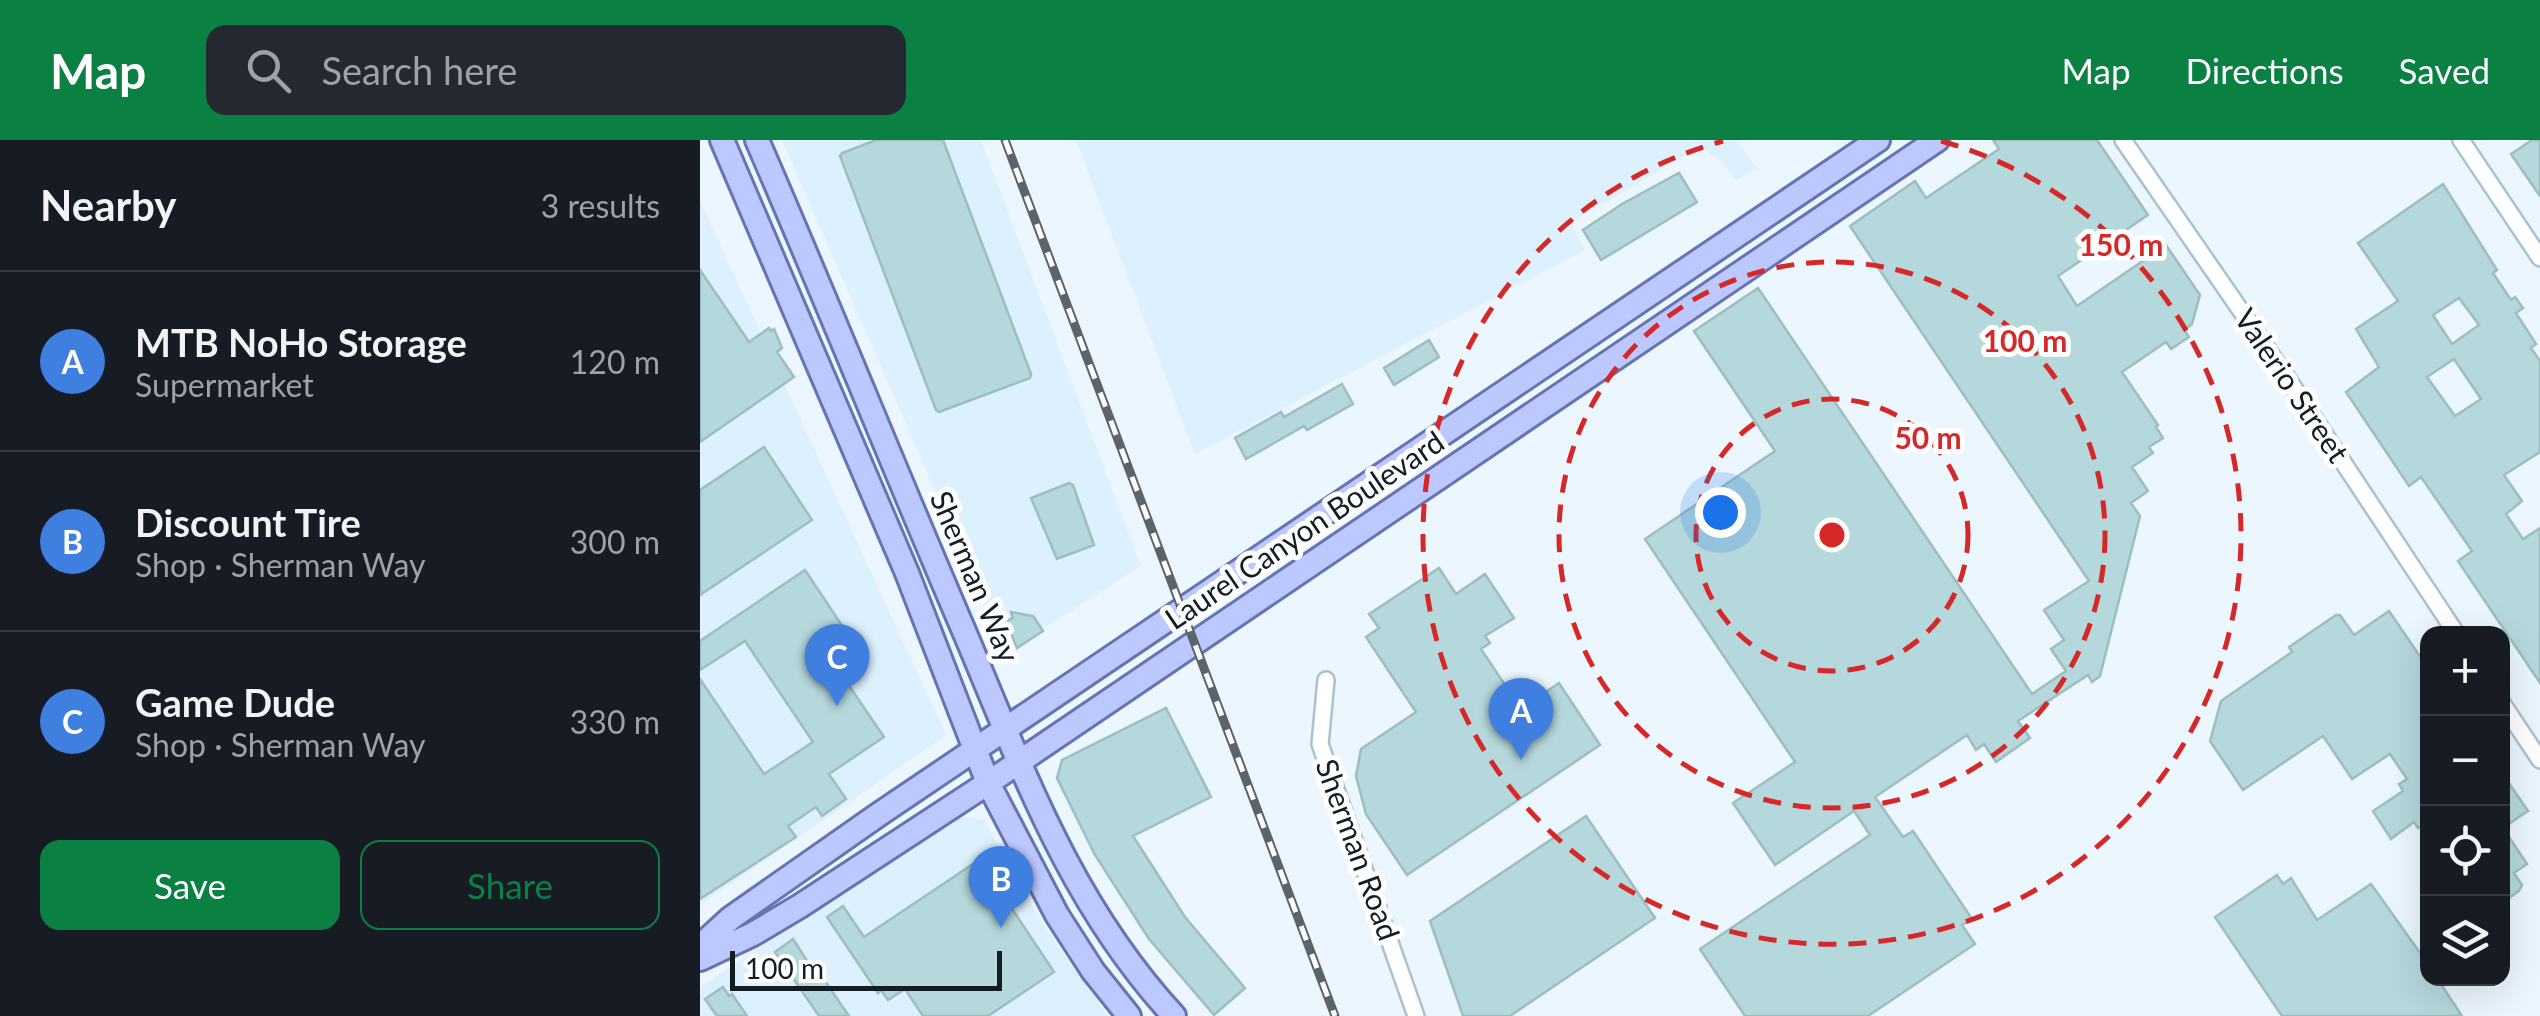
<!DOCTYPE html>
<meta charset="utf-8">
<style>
body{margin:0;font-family:Lato,sans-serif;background:#242831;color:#f1f3f6}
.controls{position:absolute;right:30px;bottom:30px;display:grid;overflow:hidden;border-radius:20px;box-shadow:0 10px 40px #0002}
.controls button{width:90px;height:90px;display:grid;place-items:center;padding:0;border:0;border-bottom:2px solid #363941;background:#171b24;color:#f1f3f6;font:50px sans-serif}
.scale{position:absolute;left:30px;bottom:25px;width:272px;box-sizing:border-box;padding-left:10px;border:5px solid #131d23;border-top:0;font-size:28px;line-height:35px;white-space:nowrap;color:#131d23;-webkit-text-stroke:8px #fff;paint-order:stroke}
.you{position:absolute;left:1020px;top:372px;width:35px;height:35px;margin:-25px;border:8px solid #fff;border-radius:50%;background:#1a73e8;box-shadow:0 0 0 15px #1a73e833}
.badge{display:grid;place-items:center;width:65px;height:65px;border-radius:50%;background:#0b8043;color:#fff;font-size:32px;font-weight:700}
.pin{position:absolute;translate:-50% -82px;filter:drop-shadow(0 2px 5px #0008)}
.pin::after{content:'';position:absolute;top:52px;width:35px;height:30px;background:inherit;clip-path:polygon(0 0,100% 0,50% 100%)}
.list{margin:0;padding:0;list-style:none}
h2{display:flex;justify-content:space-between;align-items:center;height:130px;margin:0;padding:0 40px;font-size:42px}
h2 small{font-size:32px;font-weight:400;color:#9ea1a6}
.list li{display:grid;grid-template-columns:65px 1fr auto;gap:30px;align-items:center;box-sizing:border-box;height:180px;padding:0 40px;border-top:2px solid #363941}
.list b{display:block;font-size:38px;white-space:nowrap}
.list p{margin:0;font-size:32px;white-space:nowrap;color:#9ea1a6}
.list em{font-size:32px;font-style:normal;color:#9ea1a6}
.actions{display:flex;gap:20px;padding:30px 40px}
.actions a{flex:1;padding:22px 0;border:2px solid #0b8043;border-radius:20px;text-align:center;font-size:35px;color:#0b8043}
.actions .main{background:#0b8043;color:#fff}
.icon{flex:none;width:55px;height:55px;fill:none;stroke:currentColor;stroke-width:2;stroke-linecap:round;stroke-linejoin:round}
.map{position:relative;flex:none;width:1840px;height:876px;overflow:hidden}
header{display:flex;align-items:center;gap:60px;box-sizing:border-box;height:140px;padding:0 50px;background:#0b8043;color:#fff}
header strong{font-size:48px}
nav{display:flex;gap:55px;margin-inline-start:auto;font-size:35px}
.search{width:700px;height:90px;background:#242831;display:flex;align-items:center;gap:25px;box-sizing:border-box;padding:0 35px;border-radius:20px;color:#9ea1a6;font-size:38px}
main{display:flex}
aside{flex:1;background:#171b24}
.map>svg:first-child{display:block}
</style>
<header>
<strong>Map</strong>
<div class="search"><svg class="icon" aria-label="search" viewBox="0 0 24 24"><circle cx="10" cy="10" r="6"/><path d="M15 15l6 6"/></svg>Search here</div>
<nav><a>Map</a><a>Directions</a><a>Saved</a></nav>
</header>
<main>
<aside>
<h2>Nearby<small>3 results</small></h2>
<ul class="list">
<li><span class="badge" style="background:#3f7fe0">A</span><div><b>MTB NoHo Storage</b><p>Supermarket</p></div><em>120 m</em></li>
<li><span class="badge" style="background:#3f7fe0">B</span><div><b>Discount Tire</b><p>Shop · Sherman Way</p></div><em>300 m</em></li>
<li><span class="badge" style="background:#3f7fe0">C</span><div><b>Game Dude</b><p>Shop · Sherman Way</p></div><em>330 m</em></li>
</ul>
<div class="actions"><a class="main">Save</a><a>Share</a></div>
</aside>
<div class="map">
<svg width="1840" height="876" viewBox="0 0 1840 876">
<rect width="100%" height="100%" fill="#ecf6fe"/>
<path fill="#dcf0fe" d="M 82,0 L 281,0 L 441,426 L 306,513 Z
M 376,0 L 1036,0 L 1057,28 L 1036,40 L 1021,21 L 1000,7 L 871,82 L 885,110 L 495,314 Z
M 0,61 L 246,595 L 0,765 Z
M 260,676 L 284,680 L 343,785 L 408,876 L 0,876 L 0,847 Z"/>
<path fill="#b5d8dc" stroke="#9cbec1" stroke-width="2.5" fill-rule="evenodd" d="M 176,0 L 243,0 L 331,234 L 330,238 L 239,272 L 236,270 L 140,16 L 142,13 Z
M 1293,0 L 1397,0 L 1448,75 L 1358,136 L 1377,166 L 1466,105 L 1500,155 L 1492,184 L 1484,190 L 1489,197 L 1471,209 L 1466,202 L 1422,232 L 1458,285 L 1456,287 L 1463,298 L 1449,307 L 1453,313 L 1432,327 L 1448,351 L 1431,363 L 1440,376 L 1400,536 L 1392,542 L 1388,535 L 1318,581 L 1330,598 L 1296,622 L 1284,604 L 1276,610 L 1267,595 L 1175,657 L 1203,697 L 1213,691 L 1272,779 L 1262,785 L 1275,804 L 1168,876 L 1045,876 L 1000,809 L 1170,695 L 1154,671 L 1075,725 L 1033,663 L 1095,622 L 945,399 L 1075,311 L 994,191 L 1058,148 L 1332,554 L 1366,531 L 1351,509 L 1364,500 L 1344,470 L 1389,441 L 1150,86 L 1215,41 L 1226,58 L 1299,9 Z
M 1832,0 L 1840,0 L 1840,56 L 1811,14 Z
M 979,33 L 997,62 L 901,120 L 883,90 L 922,64 Z
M 1743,44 L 1797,130 L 1793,133 L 1811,160 L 1815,157 L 1823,168 L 1816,173 L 1836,204 L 1831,208 L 1840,221 L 1840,312 L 1804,335 L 1822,361 L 1806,374 L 1823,399 L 1840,388 L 1840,543 L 1758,421 L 1772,411 L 1721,337 L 1709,346 L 1646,252 L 1679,227 L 1656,189 L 1698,161 L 1658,103 ZM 1759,158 L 1779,185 L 1752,204 L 1733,175 ZM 1754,219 L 1781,259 L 1755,276 L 1727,237 Z
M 0,130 L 49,202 L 69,188 L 71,191 L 74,189 L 82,208 L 77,212 L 94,237 L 0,302 Z
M 729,200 L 739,217 L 694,245 L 684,228 Z
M 642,244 L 653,264 L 607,290 L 604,286 L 546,319 L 535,298 L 581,272 L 584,277 Z
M 64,307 L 112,380 L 0,455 L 0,350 Z
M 369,343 L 373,345 L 394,405 L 357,419 L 331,358 Z
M 739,428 L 756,454 L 785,434 L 814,478 L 785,496 L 790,503 L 781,509 L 821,569 L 859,543 L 900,605 L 707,735 L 666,674 L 656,636 L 661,609 L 716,572 L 666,497 L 679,488 L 669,474 Z
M 105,430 L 151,499 L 128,515 L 184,597 L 129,634 L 146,659 L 122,676 L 116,667 L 88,686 L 96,697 L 0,759 L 0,539 L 64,634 L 113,602 L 45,501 L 0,530 L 0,501 Z
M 1689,471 L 1728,528 L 1728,682 L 1718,688 L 1714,682 L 1691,699 L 1673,671 L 1703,651 L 1699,644 L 1707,639 L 1690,614 L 1652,639 L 1623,596 L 1543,650 L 1510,601 L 1521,561 L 1592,512 L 1589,507 L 1636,475 L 1640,475 L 1654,495 Z
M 311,472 L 333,476 L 343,491 L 317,508 L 306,481 L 313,478 Z
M 466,568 L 511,657 L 433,696 L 485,777 L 545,848 L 514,875 L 449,799 L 395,715 L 357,638 L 362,620 Z
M 1802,633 L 1828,671 L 1803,688 L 1827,724 L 1814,733 L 1822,745 L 1819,751 L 1802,763 Z
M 886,676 L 955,778 L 810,876 L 763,876 L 730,781 Z
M 276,722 L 281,722 L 354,832 L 288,876 L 223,876 L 205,849 L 188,860 L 181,850 L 178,853 L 127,777 L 143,766 L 164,797 Z
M 1577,735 L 1583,744 L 1591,738 L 1617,780 L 1671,744 L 1728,824 L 1728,838 L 1737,838 L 1762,876 L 1582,876 L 1515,777 Z
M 93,799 L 111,827 L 114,825 L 149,876 L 119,876 L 75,812 Z
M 23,847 L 29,856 L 32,854 L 47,876 L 17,876 L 5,859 Z"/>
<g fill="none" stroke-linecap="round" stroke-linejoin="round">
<g stroke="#a9c2d3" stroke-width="20">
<path id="minor" d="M 1423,0 L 1588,239 L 1756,493
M 1761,0 L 1840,118
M 626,540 L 620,604 L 716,876
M 1802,563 L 1840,620"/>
</g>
<g stroke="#6575b2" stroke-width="28">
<path id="primary" d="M 22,0 L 207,433 L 288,643 L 357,775 L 393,831 L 429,876
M 57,0 C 128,163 194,328 264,491 C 323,630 369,762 474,876
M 0,806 L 31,778 L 178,675 L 1178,0
M 0,819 L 53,794 L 100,766 L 288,643 L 1237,0"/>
</g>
<use href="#minor" stroke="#fff" stroke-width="15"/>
<use href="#primary" stroke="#bdc8ff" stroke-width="22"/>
<g stroke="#5a646a" stroke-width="9">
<path id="rail" d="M 305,0 L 635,876"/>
</g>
<use href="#rail" stroke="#fff" stroke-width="5" stroke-dasharray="15" stroke-linecap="butt"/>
</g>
<g fill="none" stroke="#d62828" stroke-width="5" stroke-dasharray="18 12">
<circle cx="1132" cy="395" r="136"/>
<circle cx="1132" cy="395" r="273"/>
<path d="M1241 1A409 409 0 1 1 1023 1"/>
</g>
<g text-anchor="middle" stroke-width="10" stroke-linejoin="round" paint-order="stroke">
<g font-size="30" fill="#131d23" stroke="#fff">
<text transform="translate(1591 246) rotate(56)" y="10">Valerio Street</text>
<text transform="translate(605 391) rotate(-34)" y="10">Laurel Canyon Boulevard</text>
<text transform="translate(274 437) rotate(67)" y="10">Sherman Way</text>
<text transform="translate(657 710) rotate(70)" y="10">Sherman Road</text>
</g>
</g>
<circle cx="1132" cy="395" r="15" fill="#d62828" stroke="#fff" stroke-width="5"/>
<g font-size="30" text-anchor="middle" font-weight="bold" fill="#d62828" stroke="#fff" stroke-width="10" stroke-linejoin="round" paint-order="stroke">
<text x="1421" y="116">150 m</text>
<text x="1325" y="212">100 m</text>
<text x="1228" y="309">50 m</text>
</g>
</svg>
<div class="controls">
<button>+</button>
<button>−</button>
<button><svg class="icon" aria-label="locate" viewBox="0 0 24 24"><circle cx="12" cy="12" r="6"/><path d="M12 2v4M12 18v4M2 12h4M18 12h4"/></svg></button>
<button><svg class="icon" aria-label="layers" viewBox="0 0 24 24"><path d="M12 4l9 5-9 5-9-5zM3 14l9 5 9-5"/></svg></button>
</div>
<div class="scale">100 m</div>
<div class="you"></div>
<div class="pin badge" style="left:821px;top:620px;background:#3f7fe0">A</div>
<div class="pin badge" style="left:301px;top:788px;background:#3f7fe0">B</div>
<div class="pin badge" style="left:137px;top:566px;background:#3f7fe0">C</div>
</div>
</main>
